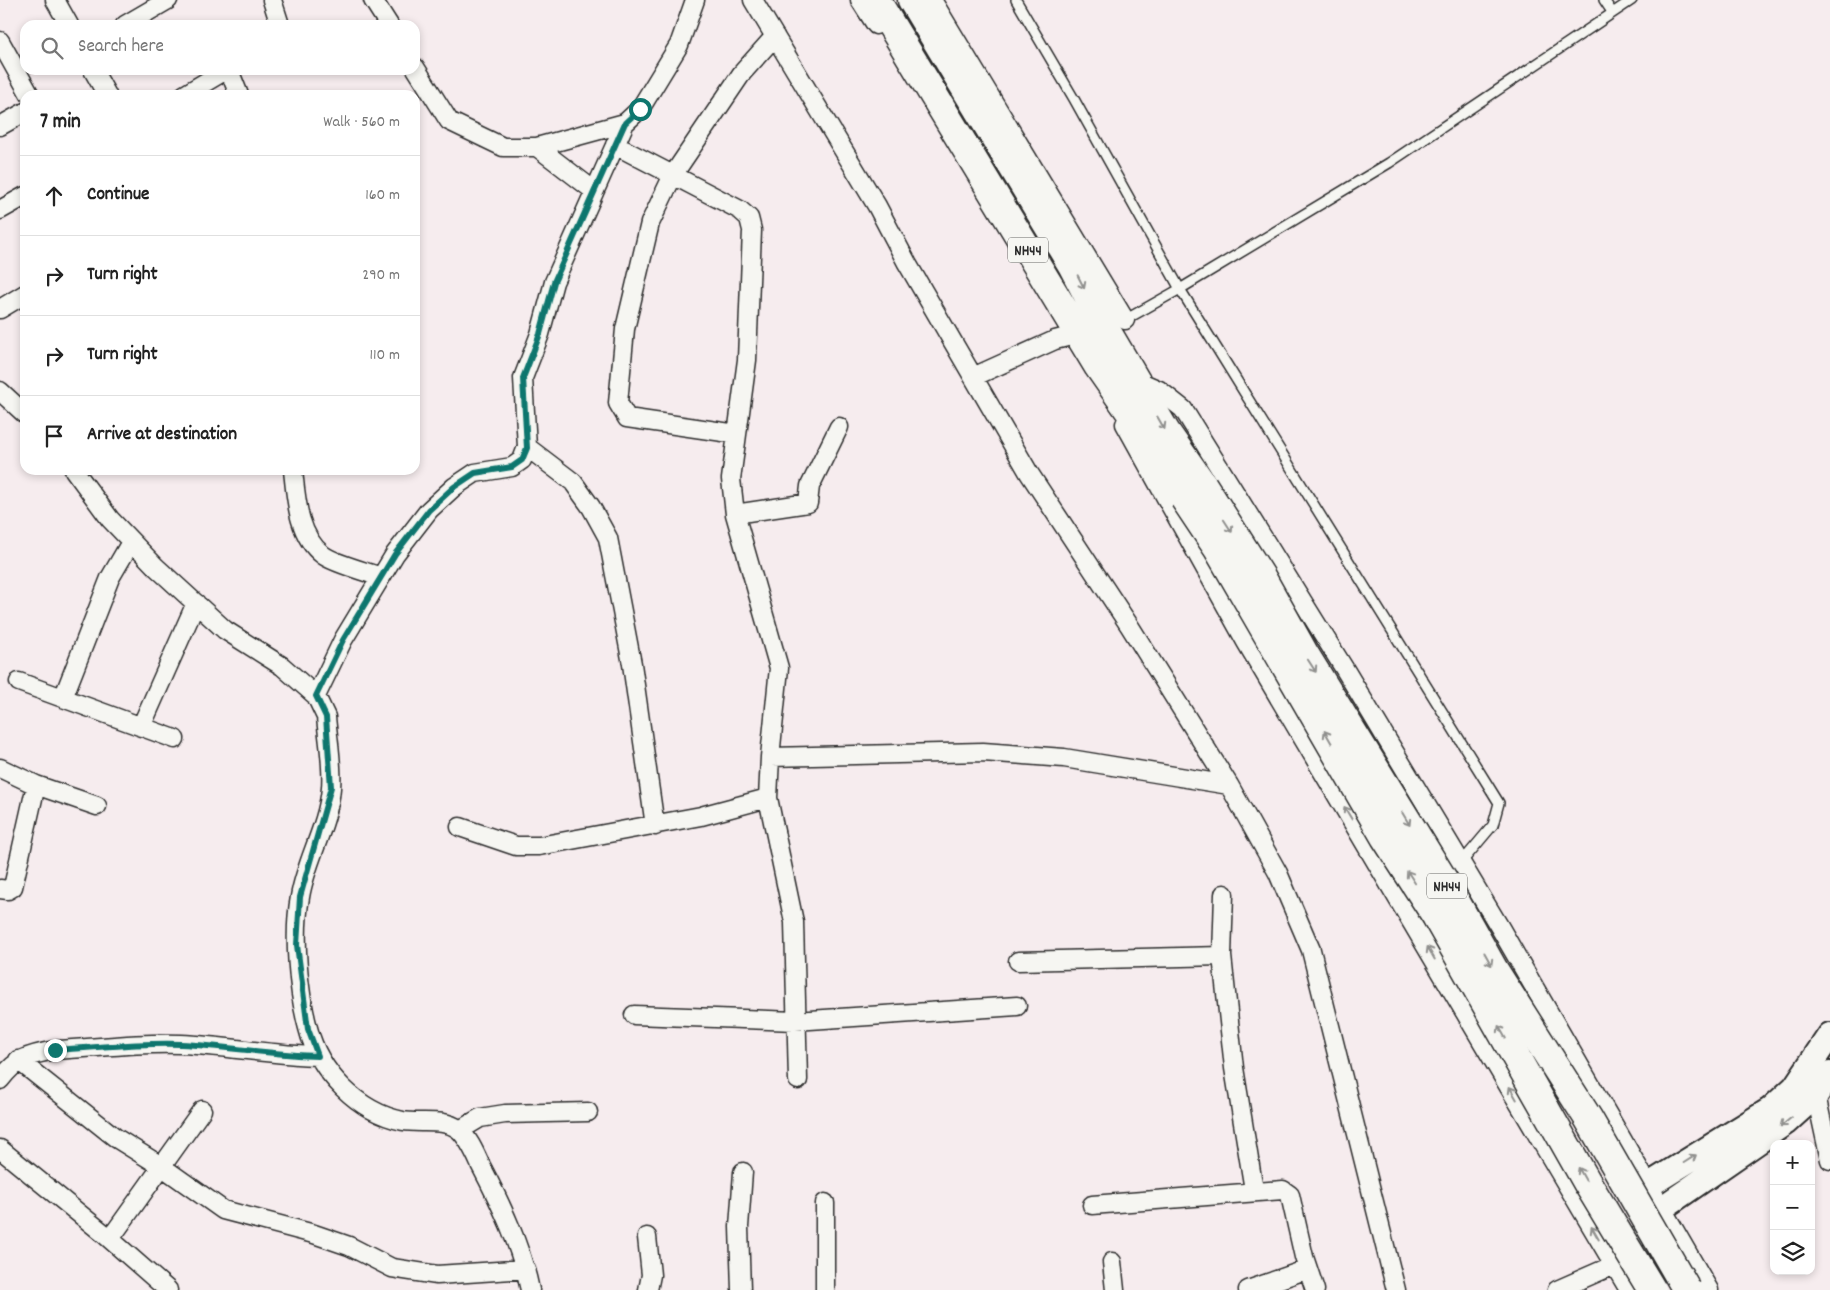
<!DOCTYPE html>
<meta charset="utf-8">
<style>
body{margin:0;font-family:Dekko,sans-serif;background:#f2f2f2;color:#222}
.controls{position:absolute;right:15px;bottom:15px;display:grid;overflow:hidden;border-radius:10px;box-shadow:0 2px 8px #0003}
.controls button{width:45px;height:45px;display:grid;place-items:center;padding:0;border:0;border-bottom:1px solid #e0e0e0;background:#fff;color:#222;font:25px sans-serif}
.stop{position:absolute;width:15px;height:15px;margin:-11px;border:4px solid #0f766e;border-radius:50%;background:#fff}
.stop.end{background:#0f766e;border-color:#fff;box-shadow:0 1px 5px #0008}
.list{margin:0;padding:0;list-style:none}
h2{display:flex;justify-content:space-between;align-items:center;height:65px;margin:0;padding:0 20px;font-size:21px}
h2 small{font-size:16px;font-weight:400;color:#767676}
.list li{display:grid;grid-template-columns:32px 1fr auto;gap:15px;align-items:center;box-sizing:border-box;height:80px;padding:0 20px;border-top:1px solid #e0e0e0}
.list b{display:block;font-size:19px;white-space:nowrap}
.list em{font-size:16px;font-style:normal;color:#767676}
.icon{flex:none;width:28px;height:28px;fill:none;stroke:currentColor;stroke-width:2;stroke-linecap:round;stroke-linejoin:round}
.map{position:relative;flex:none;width:1830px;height:1290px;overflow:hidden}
.search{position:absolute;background:#fff;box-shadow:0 2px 8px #0003;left:20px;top:20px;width:400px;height:55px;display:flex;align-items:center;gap:12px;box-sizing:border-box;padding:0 18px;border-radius:15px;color:#767676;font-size:19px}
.panel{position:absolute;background:#fff;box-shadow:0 2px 8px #0003;left:20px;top:90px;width:400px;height:385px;border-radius:15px}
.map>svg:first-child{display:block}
</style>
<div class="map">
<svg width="1830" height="1290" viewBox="0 0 1830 1290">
<rect width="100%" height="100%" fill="#f6ecee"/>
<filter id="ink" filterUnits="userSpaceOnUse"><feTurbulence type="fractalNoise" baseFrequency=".02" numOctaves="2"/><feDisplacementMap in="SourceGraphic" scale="10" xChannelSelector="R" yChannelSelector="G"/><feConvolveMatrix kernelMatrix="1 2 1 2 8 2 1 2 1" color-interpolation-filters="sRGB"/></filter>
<g filter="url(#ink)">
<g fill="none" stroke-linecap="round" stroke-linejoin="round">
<g stroke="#2b2b2b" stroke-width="12">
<path id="lane" d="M 1016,0 L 1074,99 L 1180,289 L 1499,803 L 1493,825 L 1461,863
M 1604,0 L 1612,12
M 1123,321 L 1180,289 L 1389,163 L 1632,0"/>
</g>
<g stroke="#2b2b2b" stroke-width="21">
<path id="street" d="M 55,0 L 69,25
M 272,0 L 280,25
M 373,0 L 389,25
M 753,0 L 877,206 L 907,263 L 1029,473 L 1129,625 L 1229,785 L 1278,873 L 1311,950 L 1396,1290
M 860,0 L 876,25
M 932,0 L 1125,320
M 125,25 L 168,0
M 0,41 L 30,95
M 415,67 L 449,121 L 503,147 L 537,147 L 625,123 L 640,109 L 679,45 L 695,0
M 93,70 L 107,95
M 229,70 L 239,95
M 184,95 L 226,70
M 0,126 L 25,112
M 615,145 L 740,210 L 749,218 L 752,230 L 747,360 L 731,479 L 735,514 L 779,668 L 770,757 L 768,798 L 794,922 L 798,1080
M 537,147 L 593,190
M 0,210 L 25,196
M 0,309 L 25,294
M 973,377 L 1055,340 L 1079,334
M 1136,380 L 1159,390 L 1183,409 L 1344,668 L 1499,926 L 1709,1290
M 0,391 L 25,414
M 1125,424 L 1246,642 L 1629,1290
M 737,434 L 627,418 L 618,403 L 625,329 L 650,223 L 673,175 L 742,73 L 775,36
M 527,447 L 573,482 L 591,507 L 608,538 L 632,664 L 655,826
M 74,470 L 110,519 L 156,567 L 225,630 L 282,666 L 316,696 L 326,717 C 328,740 333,765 331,788 C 328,826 306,860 300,897 C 293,935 298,991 308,1028 C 319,1072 358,1112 403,1121 C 420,1124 444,1118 458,1129 C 468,1137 475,1153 480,1164 C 501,1204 521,1246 530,1290
M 293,470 C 296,499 298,536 323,555 C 333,563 367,572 381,577
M 735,514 L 808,503 L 810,486 L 839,427
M 19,682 L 175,739
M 316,696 L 343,640 L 395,554 L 429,510 L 454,487 L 475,473 L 512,467 L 522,460 L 527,447 L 523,378 L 540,334 L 554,282 L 625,123
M 63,698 L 110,578 L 131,542
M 141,727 L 196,603
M 770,757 L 983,752 L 1064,758 L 1229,785
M 0,768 L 36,785 L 97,806
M 460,827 L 516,846 L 539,846 L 701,816 L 768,798
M 0,889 L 8,890 L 13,887 L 36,785
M 1224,894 L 1222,956 L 1234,1068 L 1254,1190
M 1018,961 L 1222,956
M 634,1015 L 795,1021 L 1017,1006
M 18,1060 L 116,1138 L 161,1166 L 223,1210 L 314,1234 L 349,1246 L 392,1268 L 437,1275 L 526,1269
M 0,1080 C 17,1058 28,1055 55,1050 C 97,1048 140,1042 181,1044 C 227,1046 272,1055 318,1056
M 1806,1091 L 1816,1095 L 1830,1160
M 460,1130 L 480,1118 L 505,1114 L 588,1112
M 0,1149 L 103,1233 L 168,1290
M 825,1203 L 825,1290
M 1092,1205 L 1283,1190 L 1290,1195 L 1304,1257 L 1315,1290
M 647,1237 L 651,1275 L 648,1290
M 110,1239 L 202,1110
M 1112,1262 L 1115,1290
M 741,1290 L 739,1227 L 743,1172
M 1248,1290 L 1308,1269
M 1557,1290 L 1614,1265 L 1654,1218"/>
</g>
<g stroke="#2b2b2b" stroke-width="28">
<path id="secondary" d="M 1649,1185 L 1770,1110 L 1795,1087 L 1830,1035
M 1662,1208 L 1785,1123 L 1816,1095 L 1830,1074"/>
</g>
<g stroke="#2b2b2b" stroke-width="31">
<path id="highway" d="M 876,0 L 1098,366 L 1151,442 L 1184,498
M 912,0 L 1072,265 L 1106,330 L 1166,432 L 1203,485"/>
</g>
<use href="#lane" stroke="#f6f6f2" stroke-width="9"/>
<use href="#street" stroke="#f6f6f2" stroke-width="18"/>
<use href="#secondary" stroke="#f6f6f2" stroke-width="24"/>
<use href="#highway" stroke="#f6f6f2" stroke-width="28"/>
<g stroke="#2b2b2b" stroke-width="31" stroke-linecap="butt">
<path id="highway-bridge" d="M 1203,485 L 1262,578 L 1304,653 L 1443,879 L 1494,970 L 1588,1118 L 1687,1290
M 1184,498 L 1218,549 L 1385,837 L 1436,916 L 1588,1184 L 1652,1290"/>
</g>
<use href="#highway-bridge" stroke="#f6f6f2" stroke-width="28"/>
</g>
<defs><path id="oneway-shaft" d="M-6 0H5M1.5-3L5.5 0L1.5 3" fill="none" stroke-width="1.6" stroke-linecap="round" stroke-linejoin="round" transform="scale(1.25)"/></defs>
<g stroke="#90908e">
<use href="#oneway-shaft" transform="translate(1081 282) rotate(63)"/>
<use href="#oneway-shaft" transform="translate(1161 423) rotate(60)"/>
<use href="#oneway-shaft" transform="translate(1228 526) rotate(57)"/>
<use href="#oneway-shaft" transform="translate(1312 666) rotate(57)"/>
<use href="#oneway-shaft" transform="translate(1328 737) rotate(-120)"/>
<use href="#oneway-shaft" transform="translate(1348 813) rotate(-121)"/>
<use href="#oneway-shaft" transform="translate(1406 819) rotate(59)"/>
<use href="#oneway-shaft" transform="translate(1411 877) rotate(-123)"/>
<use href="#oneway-shaft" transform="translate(1431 953) rotate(-120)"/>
<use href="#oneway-shaft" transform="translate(1488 959) rotate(61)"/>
<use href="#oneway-shaft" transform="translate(1502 1032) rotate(-120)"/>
<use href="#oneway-shaft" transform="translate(1513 1093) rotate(-120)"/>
<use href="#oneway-shaft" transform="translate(1786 1122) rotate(141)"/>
<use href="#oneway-shaft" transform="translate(1690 1159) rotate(-32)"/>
<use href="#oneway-shaft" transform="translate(1582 1174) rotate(-119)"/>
<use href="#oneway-shaft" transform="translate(1595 1233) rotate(-120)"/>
</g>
</g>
<g fill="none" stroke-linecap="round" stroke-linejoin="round" filter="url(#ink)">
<path stroke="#0f766e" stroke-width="6" d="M 55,1050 C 97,1048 140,1042 181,1044 C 227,1046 272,1055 318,1056 L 308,1029 L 297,945 L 300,897 L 331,787 L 326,717 L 316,696 L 343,640 L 395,554 L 429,510 L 454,487 L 475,473 L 512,467 L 522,460 L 527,448 L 523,378 L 540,334 L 554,282 L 625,123 L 640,109"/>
</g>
<g text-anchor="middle" stroke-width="5" stroke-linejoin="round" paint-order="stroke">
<g fill="#f6f6f2" stroke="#686867" stroke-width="1">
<rect x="1008" y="237.5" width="40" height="25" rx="4"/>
<rect x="1427" y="873.5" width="40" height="25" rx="4"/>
</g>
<g font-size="15" font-weight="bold" fill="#2b2b2b">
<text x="1028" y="255">NH44</text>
<text x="1447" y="891">NH44</text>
</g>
</g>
</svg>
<div class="controls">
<button>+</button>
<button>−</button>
<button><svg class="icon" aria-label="layers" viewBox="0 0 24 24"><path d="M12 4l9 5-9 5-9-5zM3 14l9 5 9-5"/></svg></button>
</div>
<div class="stop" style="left:640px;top:109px"></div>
<div class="stop end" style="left:55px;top:1050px"></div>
<div class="search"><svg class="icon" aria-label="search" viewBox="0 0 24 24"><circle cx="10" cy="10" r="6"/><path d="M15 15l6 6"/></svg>Search here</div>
<section class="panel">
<h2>7 min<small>Walk · 560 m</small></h2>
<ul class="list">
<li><svg class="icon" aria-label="ahead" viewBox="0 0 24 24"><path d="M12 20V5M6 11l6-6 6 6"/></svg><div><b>Continue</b></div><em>160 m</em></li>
<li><svg class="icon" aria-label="right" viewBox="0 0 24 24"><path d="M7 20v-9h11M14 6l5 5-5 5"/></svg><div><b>Turn right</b></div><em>290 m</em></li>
<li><svg class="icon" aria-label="right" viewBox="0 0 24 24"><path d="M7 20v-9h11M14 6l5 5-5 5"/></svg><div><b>Turn right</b></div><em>110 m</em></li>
<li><svg class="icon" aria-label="arrive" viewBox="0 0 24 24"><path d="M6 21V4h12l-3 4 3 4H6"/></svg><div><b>Arrive at destination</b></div></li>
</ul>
</section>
</div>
